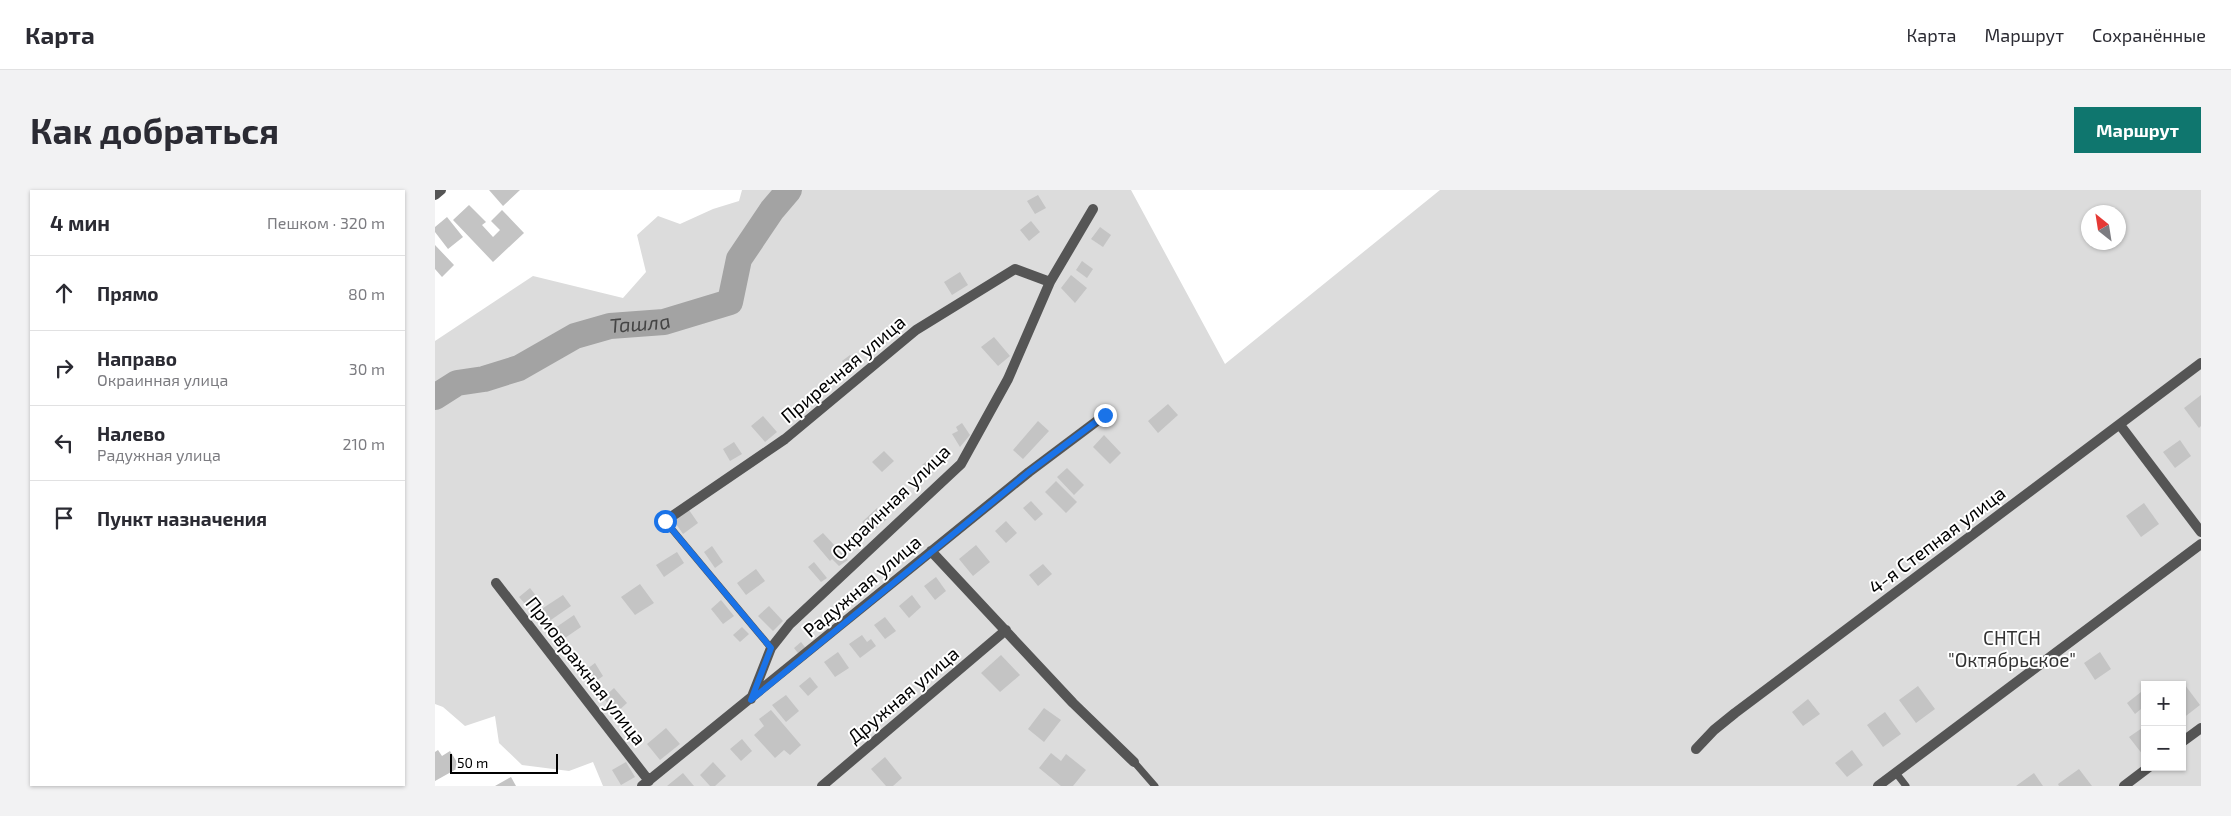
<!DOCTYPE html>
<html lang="ru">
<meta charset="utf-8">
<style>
body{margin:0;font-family:"Exo 2",sans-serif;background:#f2f2f3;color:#2b2b33}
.controls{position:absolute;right:15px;bottom:15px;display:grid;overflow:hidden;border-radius:0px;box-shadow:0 1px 4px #0004}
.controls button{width:45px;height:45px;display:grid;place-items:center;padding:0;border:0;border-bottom:1px solid #e1e1e2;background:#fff;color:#2b2b33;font:25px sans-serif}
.compass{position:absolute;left:1646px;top:15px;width:45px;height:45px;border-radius:50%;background:#fff;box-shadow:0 1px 4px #0004;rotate:330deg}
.scale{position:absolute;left:15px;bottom:12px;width:108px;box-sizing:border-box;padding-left:5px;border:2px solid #000;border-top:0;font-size:14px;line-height:18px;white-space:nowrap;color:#000;-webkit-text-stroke:4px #fff;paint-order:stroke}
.stop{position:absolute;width:15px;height:15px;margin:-11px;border:4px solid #1a73e8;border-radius:50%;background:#fff}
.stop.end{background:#1a73e8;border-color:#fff;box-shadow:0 1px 5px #0008}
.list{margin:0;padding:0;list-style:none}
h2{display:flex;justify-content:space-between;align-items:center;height:65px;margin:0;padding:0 20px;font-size:21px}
h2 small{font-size:16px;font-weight:400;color:#7c7c81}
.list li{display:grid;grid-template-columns:32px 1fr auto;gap:15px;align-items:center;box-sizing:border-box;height:75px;padding:0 20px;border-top:1px solid #e1e1e2}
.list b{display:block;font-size:19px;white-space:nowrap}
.list p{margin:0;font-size:16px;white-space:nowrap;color:#7c7c81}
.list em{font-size:16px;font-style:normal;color:#7c7c81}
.icon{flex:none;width:28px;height:28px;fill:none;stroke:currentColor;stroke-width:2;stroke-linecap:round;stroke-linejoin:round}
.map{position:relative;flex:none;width:1766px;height:596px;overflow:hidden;border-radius:0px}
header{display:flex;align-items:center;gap:30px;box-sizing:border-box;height:70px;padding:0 25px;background:#fff;border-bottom:1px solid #e1e1e2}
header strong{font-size:24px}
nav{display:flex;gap:28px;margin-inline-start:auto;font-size:18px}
.intro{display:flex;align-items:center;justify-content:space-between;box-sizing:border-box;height:120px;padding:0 30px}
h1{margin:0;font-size:35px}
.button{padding:12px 22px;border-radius:0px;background:#0f766e;color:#fff;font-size:18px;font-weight:700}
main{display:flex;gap:30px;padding:0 30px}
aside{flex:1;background:#fff;border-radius:0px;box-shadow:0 1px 4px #0004}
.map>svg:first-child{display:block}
</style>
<header>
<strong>Карта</strong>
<nav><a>Карта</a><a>Маршрут</a><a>Сохранённые</a></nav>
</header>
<div class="intro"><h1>Как добраться</h1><a class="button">Маршрут</a></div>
<main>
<aside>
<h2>4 мин<small>Пешком · 320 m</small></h2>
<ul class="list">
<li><svg class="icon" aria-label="ahead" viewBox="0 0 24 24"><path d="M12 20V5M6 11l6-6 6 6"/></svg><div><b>Прямо</b></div><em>80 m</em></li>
<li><svg class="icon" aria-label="right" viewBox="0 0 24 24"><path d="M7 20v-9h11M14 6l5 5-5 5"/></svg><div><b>Направо</b><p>Окраинная улица</p></div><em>30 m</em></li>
<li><svg class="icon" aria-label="left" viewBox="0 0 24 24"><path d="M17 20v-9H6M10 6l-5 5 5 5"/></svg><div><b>Налево</b><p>Радужная улица</p></div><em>210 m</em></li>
<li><svg class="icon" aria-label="arrive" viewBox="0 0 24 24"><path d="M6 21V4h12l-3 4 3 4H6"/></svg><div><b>Пункт назначения</b></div></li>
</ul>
</aside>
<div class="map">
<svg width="1766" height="596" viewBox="0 0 1766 596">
<rect width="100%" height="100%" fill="#fff"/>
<path fill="#dcdcdc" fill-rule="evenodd" d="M 307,0 L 696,0 L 790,174 L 1005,0 L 1766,0 L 1766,596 L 168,596 L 158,572 L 134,581 L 87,575 L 64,553 L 60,526 L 30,536 L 8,517 L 0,514 L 0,151 L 98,86 L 188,108 L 211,82 L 202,45 L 223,26 L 245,34 L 278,19 L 304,11 ZM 1654,22 L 1684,22 L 1684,52 L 1654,52 ZM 1710,495 L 1747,495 L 1747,577 L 1710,577 Z"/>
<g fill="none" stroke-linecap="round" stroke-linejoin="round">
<path stroke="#a3a3a3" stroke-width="26" id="s1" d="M 0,207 L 22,193 L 49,189 L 84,178 L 140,146 L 175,136 L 229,132 L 295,112 L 304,69 L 337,20 L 354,0"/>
</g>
<path fill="#c4c4c4" d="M 54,0 L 85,0 L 68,16 Z
M 603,5 L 611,18 L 600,24 L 592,11 Z
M 34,15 L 51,32 L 47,35 L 58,47 L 65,40 L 56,31 L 67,20 L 89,43 L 58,72 L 18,30 Z
M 12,27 L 28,47 L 13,59 L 0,42 L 0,37 Z
M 596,31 L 605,42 L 594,51 L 585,40 Z
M 665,37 L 676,45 L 668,57 L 656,49 Z
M 0,55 L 19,75 L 7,87 L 0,79 Z
M 647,71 L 658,79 L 652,88 L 641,80 Z
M 525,82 L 533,95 L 517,105 L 509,92 Z
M 636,85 L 652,98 L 640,113 L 626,98 Z
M 559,147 L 575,166 L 563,176 L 546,157 Z
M 415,165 L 424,175 L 415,182 L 407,171 Z
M 1766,205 L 1766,236 L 1764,238 L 1749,218 Z
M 733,214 L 743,225 L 723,243 L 713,231 Z
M 328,226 L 342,242 L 330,252 L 316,236 Z
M 603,231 L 614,241 L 588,269 L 578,260 Z
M 527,233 L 535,245 L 525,257 L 517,244 L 523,241 L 521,237 Z
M 669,245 L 686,263 L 675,274 L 658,257 Z
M 1745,250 L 1756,266 L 1740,278 L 1728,262 Z
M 299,252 L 307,264 L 295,271 L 288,259 Z
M 449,261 L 459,271 L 447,282 L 437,272 Z
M 497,267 L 505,277 L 495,285 L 487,275 Z
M 632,278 L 649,295 L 639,305 L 622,287 Z
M 621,291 L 642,312 L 631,323 L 610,302 Z
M 596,311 L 608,324 L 600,331 L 588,318 Z
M 1709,313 L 1724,334 L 1706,347 L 1691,326 Z
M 442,318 L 452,329 L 437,342 L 427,332 Z
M 254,320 L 263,333 L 248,344 L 239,331 Z
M 571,331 L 582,343 L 571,353 L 560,341 Z
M 388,343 L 413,370 L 404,376 L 397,369 L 395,371 L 378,351 Z
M 541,355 L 555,372 L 538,386 L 524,369 Z
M 277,356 L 288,372 L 280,378 L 269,362 Z
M 242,362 L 249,373 L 229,387 L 221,375 Z
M 379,372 L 392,388 L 386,392 L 373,377 Z
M 608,374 L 617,384 L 603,396 L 594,385 Z
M 321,379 L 330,391 L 311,405 L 302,393 Z
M 501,387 L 511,401 L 500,410 L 489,396 Z
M 205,394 L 219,413 L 200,425 L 186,407 Z
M 95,398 L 102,407 L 91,415 L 84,407 Z
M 128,405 L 136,416 L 113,432 L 105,420 Z
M 477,405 L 486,417 L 474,428 L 464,416 Z
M 286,410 L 299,426 L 288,434 L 276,419 Z
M 334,416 L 348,431 L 338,441 L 323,426 Z
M 139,425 L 146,437 L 127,450 L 120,438 Z
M 450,427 L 461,441 L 450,449 L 439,435 Z
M 307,437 L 314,444 L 305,452 L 298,445 Z
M 427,445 L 432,452 L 436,449 L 441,456 L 425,468 L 414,454 Z
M 366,452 L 373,461 L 366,467 L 359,458 Z
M 403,462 L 414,478 L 400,487 L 389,472 Z
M 1665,462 L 1676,479 L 1660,490 L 1649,473 Z
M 566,465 L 585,485 L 565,502 L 546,483 Z
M 160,473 L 168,486 L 157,494 L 148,482 Z
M 375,487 L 383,497 L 373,506 L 364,496 Z
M 1747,491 L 1765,515 L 1747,529 L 1747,495 L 1745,495 Z
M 1483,496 L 1500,519 L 1481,533 L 1464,510 Z
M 179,498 L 192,513 L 181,523 L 168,508 Z
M 1706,502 L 1710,507 L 1710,524 L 1706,519 L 1700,524 L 1692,513 Z
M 351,505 L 364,521 L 351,532 L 337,515 Z
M 1373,509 L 1385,524 L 1368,536 L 1357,522 Z
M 609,518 L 626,530 L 609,552 L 593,539 Z
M 336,520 L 366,555 L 355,565 L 349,560 L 340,568 L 319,545 L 329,536 L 324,529 Z
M 1450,522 L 1466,544 L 1448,557 L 1432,535 Z
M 1710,536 L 1710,564 L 1708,565 L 1694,547 Z
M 231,538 L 245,554 L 225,570 L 212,554 Z
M 307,549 L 317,561 L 306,571 L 295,559 Z
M 3,560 L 7,566 L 15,561 L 25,577 L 0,591 L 0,562 Z
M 1417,560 L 1428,575 L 1412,587 L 1400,573 Z
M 616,563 L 626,571 L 631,564 L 651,580 L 638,596 L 626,596 L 604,578 Z
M 450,567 L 467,588 L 458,596 L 451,596 L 436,579 Z
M 191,572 L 200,587 L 186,595 L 177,580 Z
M 278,572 L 291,586 L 280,596 L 275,596 L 265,585 Z
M 1644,579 L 1657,596 L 1624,596 L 1623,594 Z
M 248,583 L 259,596 L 232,596 Z
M 1599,583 L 1608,596 L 1581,596 Z
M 76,587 L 81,596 L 60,596 Z"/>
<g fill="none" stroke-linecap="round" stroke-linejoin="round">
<path stroke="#555" stroke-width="7" d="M 230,331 L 336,458
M 699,572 L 720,596
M 1461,583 L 1471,596"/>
<path stroke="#555" stroke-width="10" d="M 0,5 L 6,0
M 1685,235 L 1766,342
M 230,331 L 350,249 L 481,140 L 580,79 L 615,92
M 496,361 L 638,513 L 699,572
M 61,393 L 214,591
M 316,509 L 336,458 L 355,434 L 526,274 L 573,189 L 615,92 L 658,19
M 1747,552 L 1766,538
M 1261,559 L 1279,540 L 1300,523 L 1766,173
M 207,596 L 594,282 L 670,225
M 387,596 L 571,440
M 1443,596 L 1766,354
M 1689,596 L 1714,577"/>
</g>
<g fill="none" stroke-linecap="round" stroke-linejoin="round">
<path stroke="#1a73e8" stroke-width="6" d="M 230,331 L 336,458 L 316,510 L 594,282 L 670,225"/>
</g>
<g text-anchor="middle" stroke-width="4" stroke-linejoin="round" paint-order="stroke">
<g font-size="19" fill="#000" stroke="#fff">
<text transform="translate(408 179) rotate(-40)" y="7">Приречная улица</text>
<text transform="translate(456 312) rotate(-44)" y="7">Окраинная улица</text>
<text transform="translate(1502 350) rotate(-37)" y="7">4-я Степная улица</text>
<text transform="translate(427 396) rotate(-40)" y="7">Радужная улица</text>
<text transform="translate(151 481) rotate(52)" y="7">Приовражная улица</text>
<text transform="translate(468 505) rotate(-40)" y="7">Дружная улица</text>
</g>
<g font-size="19" fill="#333" stroke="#fff">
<text x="1577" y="455">СНТСН<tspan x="1577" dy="22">"Октябрьское"</tspan></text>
</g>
<g font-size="20" font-style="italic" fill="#444" stroke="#fff">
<text dy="7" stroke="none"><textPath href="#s1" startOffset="221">Ташла</textPath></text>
</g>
</g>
</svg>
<div class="controls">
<button>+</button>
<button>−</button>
</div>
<svg class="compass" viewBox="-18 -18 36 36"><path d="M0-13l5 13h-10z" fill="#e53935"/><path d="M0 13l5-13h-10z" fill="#7c7c81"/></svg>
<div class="scale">50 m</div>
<div class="stop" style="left:230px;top:331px"></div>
<div class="stop end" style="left:670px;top:225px"></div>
</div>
</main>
